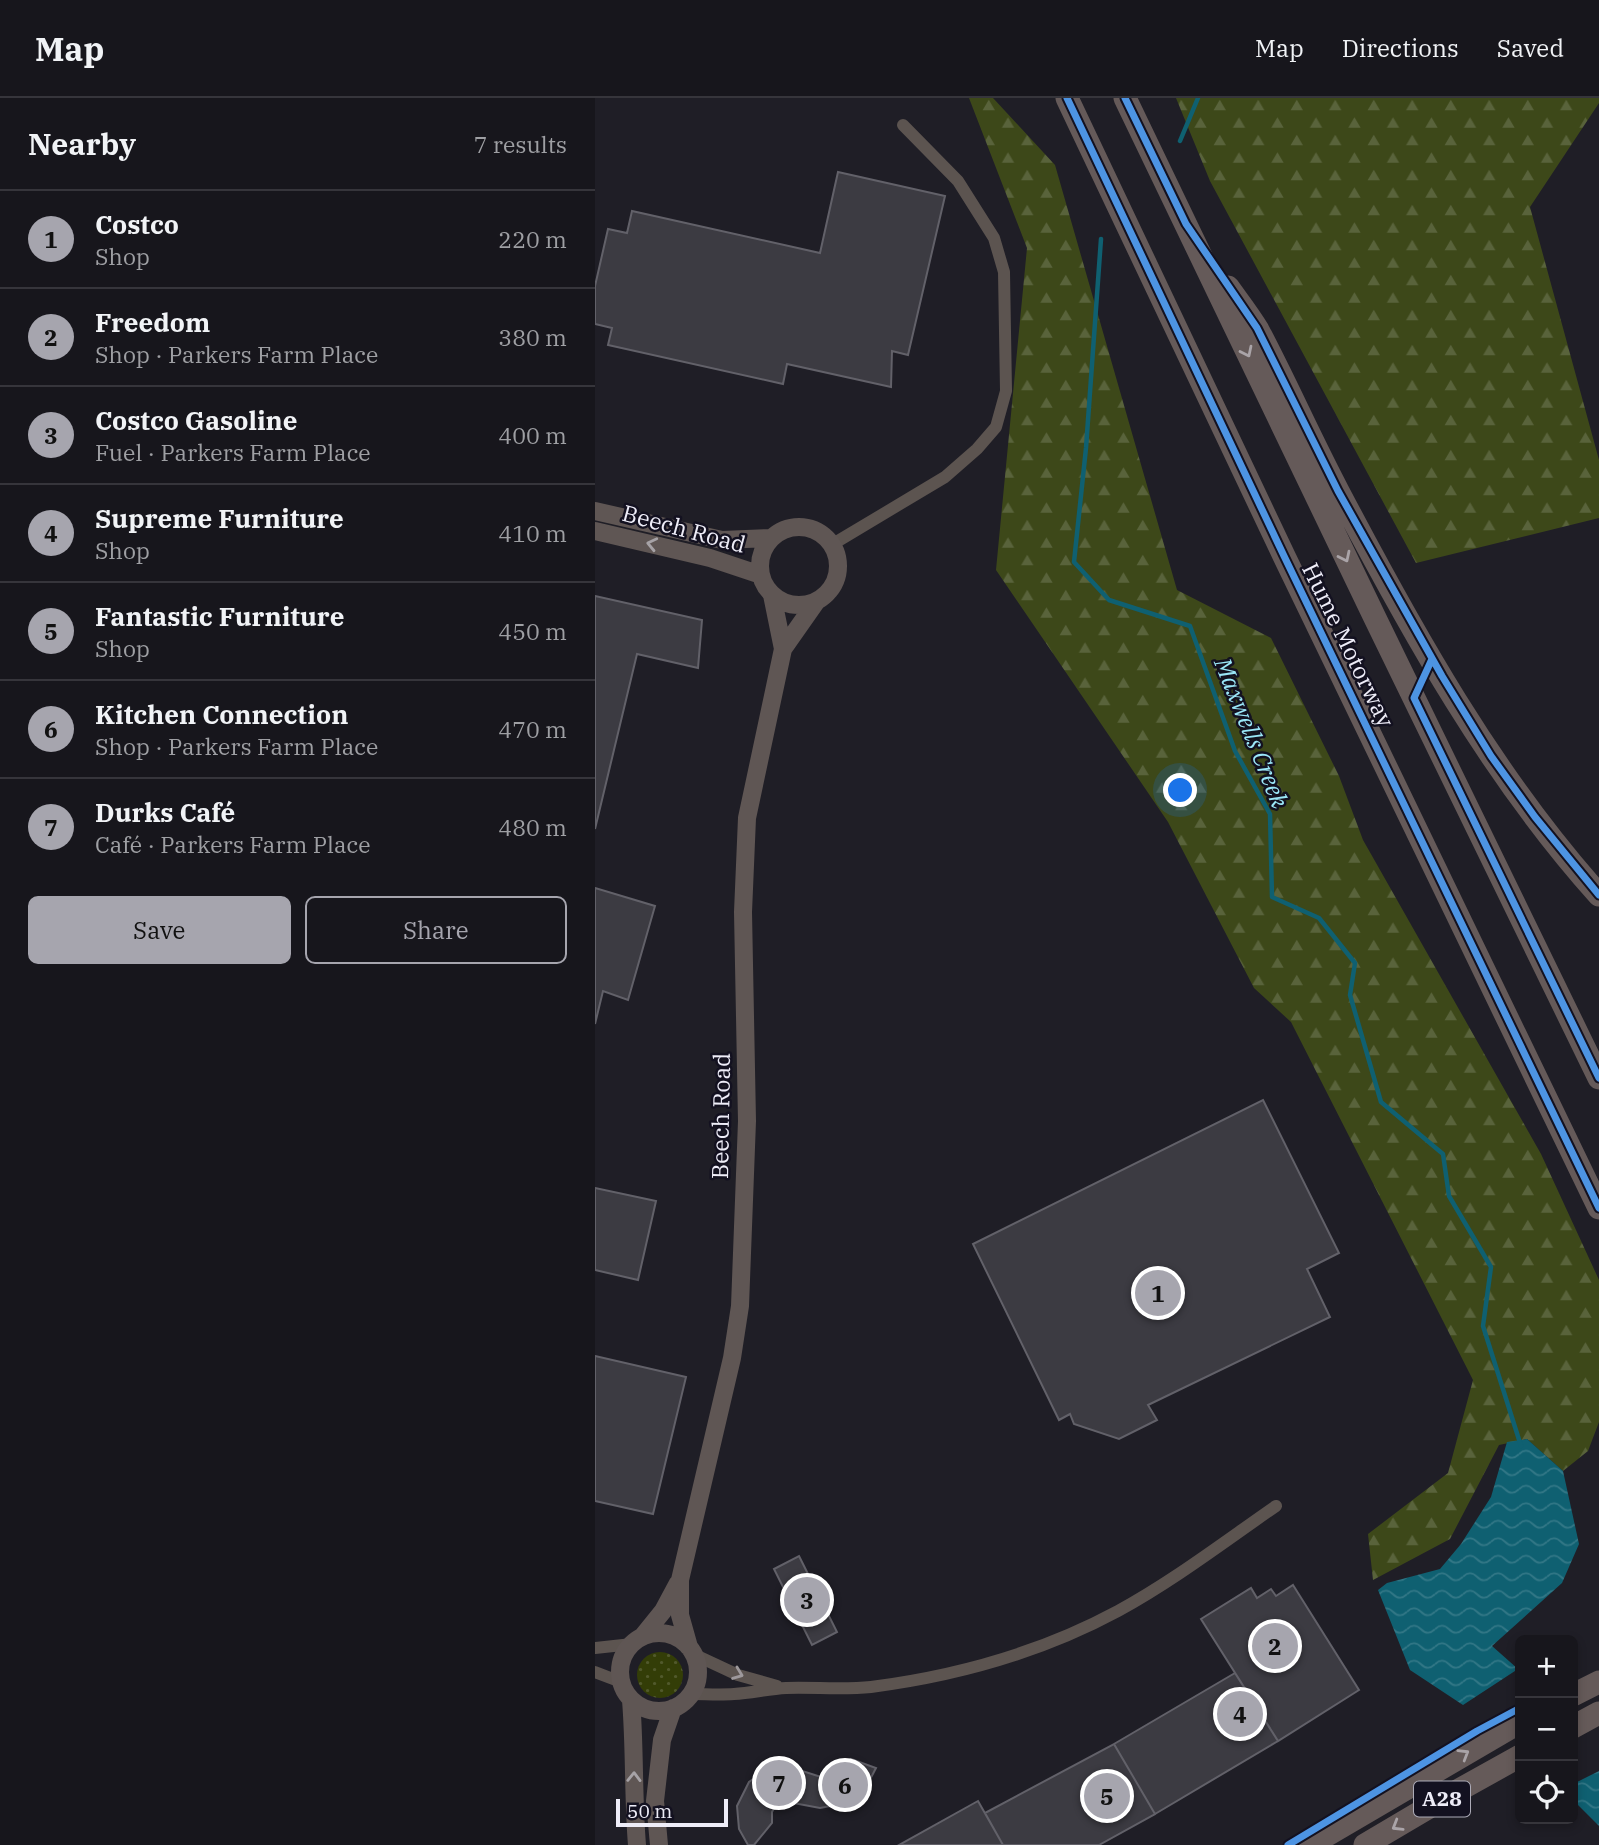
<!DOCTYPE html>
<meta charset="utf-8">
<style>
body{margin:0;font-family:"IBM Plex Serif",serif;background:#201f25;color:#f1f3f6}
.controls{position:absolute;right:21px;bottom:21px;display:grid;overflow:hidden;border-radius:10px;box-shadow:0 4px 10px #0003}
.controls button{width:63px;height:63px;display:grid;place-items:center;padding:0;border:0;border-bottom:2px solid #36353b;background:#17161c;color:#f1f3f6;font:35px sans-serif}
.scale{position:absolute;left:21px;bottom:18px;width:112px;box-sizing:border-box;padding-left:7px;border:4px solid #eeedf8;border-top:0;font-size:19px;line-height:24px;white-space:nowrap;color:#eeedf8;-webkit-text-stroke:5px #131120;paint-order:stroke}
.you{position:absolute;left:586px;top:693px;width:24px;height:24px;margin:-18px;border:5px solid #fff;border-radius:50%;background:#1a73e8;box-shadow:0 0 0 10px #1a73e833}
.badge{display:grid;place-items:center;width:46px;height:46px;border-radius:50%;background:#a6a5ae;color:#111;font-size:23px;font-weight:700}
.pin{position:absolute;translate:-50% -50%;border:4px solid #fff;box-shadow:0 2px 7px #0006}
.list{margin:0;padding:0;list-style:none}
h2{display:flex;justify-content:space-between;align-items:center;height:91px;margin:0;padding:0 28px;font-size:30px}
h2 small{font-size:23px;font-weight:400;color:#9e9fa3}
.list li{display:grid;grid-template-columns:46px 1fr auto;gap:21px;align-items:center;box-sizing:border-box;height:98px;padding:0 28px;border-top:2px solid #36353b}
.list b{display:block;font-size:26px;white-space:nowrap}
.list p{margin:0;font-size:23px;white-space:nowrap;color:#9e9fa3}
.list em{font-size:23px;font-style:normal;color:#9e9fa3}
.actions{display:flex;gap:14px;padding:21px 28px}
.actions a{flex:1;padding:16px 0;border:2px solid #a6a5ae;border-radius:10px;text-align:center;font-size:24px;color:#a6a5ae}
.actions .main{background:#a6a5ae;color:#111}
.icon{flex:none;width:38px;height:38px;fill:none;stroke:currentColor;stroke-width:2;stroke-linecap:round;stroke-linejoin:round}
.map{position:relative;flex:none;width:1004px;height:1747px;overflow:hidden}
header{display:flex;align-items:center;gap:42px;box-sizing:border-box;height:98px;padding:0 35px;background:#17161c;border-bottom:2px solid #36353b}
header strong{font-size:33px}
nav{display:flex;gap:38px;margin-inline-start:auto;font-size:24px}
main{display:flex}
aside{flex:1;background:#17161c}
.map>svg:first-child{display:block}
</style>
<header>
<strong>Map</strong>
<nav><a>Map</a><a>Directions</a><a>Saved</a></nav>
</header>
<main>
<aside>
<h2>Nearby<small>7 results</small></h2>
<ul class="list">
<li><span class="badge">1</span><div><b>Costco</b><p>Shop</p></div><em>220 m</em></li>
<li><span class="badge">2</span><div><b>Freedom</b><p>Shop · Parkers Farm Place</p></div><em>380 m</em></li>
<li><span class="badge">3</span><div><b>Costco Gasoline</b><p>Fuel · Parkers Farm Place</p></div><em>400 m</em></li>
<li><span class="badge">4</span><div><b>Supreme Furniture</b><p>Shop</p></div><em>410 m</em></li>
<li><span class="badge">5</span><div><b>Fantastic Furniture</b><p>Shop</p></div><em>450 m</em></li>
<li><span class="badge">6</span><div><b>Kitchen Connection</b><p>Shop · Parkers Farm Place</p></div><em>470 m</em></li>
<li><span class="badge">7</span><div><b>Durks Café</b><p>Café · Parkers Farm Place</p></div><em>480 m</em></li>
</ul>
<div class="actions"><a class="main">Save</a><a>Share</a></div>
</aside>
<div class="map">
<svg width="1004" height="1747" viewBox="0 0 1004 1747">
<defs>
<pattern id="grass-dots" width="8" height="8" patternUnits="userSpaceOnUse" patternTransform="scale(1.75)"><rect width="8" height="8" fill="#333d07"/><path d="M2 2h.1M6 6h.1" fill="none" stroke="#51592c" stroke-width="1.8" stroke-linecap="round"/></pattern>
<pattern id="forest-firs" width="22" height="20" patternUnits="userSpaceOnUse" patternTransform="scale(1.75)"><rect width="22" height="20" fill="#3d4819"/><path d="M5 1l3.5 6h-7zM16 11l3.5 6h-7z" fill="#59633b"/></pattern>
<pattern id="water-waves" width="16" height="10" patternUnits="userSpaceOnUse" patternTransform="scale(1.75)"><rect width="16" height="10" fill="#0f6071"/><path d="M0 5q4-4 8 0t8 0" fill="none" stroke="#327786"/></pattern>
</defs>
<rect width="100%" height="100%" fill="#1f1e26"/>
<path fill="url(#grass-dots)" d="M42 1577a23 23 0 1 1 46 0a23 23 0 1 1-46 0Z"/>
<path fill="url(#forest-firs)" d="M 374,0 L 398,0 L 460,67 L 582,492 L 676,540 L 744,678 L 768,742 L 946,1056 L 1004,1182 L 1004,1324 L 993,1353 L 968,1373 L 932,1341 L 904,1347 L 855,1441 L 778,1482 L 773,1436 L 853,1375 L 878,1282 L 696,924 L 659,890 L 573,724 L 401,472 L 432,150 Z
M 581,0 L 1004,0 L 1004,5 L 935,109 L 1004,362 L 1004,420 L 821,465 L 615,83 Z"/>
<path fill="url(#water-waves)" d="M 932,1341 L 968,1373 L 984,1446 L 967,1485 L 897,1548 L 923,1571 L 868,1607 L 815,1572 L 783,1492 L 792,1485 L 845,1471 L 866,1446 L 896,1399 L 912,1344 Z
M 1004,1673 L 1004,1728 L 978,1702 L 978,1686 Z"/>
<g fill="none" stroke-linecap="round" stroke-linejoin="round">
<path stroke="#0f6071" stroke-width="4.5" d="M 585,43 L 603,0
M 506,141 L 491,350 L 479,464 L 514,502 L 595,528 L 640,653 L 675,716 L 677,799 L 724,820 L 760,865 L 755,897 L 786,1004 L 848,1056 L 854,1098 L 896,1169 L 888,1228 L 926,1348"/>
</g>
<path fill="#3c3b42" stroke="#626169" stroke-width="2" d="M 243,74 L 350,98 L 313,257 L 297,253 L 296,289 L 192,266 L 188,286 L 13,247 L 17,230 L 0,226 L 0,188 L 13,131 L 32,135 L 37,113 L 225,155 Z
M 0,498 L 107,522 L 103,570 L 42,556 L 0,731 Z
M 0,790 L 60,808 L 33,902 L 8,893 L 0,926 Z
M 668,1002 L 744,1155 L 712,1171 L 735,1219 L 553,1307 L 562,1322 L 524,1341 L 479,1326 L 475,1316 L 464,1322 L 378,1146 Z
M 0,1090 L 61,1103 L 43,1182 L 0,1172 Z
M 0,1258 L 91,1279 L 58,1416 L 0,1403 Z
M 204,1458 L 242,1534 L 217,1547 L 179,1471 Z
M 698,1487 L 764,1592 L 683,1643 L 606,1521 L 656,1490 L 662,1500 L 676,1491 L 681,1498 Z
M 640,1575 L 683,1643 L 560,1716 L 519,1646 Z
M 519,1646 L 560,1716 L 504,1747 L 408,1747 L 390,1715 Z
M 256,1661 L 281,1670 L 269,1693 L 246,1706 L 225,1710 L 193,1704 L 182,1704 L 177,1714 L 177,1725 L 159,1747 L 153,1747 L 144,1731 L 142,1708 L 154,1684 L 171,1672 L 198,1670 L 226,1679 L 239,1679 Z
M 383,1703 L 408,1747 L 304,1747 Z"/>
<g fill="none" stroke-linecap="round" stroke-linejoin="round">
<path stroke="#5c5450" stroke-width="12" d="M 238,446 L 350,379 L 382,351 L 401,329 L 411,293 L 409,174 L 399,140 L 363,83 L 308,27
M 0,1550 L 37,1546
M 98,1556 L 143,1577 L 182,1588
M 0,1574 L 26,1584
M 96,1596 C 110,1596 125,1597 139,1596 C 156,1595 174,1591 191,1590 C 219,1589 248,1592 276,1589 C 361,1578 447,1554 523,1513 C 578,1483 629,1444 681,1408"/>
<path stroke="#5f5654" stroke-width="18" d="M 0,413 L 127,442 L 176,440
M165 468a39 39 0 1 1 78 0a39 39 0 1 1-78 0Z
M 0,433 L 115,460 L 166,477
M 177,497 L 188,551
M25 1574a39 39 0 1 1 78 0a39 39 0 1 1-78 0Z
M 47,1539 L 68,1513 L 83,1485
M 94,1549 L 85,1517 L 85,1482 L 137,1260 L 145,1208 L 152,1023 L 148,814 L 152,720 L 188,551 L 221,504
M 36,1602 C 40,1650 38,1699 42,1747
M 64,1747 L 60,1703 L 67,1642 L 78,1610"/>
<path stroke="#655a59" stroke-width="23" d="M 472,0 L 689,458 L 1004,1110
M 530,0 L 780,520 L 1004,980
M 633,189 C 643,203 654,217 663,232 C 691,285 715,340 743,393 C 817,534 897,678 1004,797
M 978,1597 L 1004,1584
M 978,1629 L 1004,1615
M 715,1747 L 925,1624
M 770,1747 L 846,1702 L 925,1658"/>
<g stroke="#131120" stroke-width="11">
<path id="cycleway" d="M 472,0 L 689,458 L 1004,1110
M 530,0 L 591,126 L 662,230 L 743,393 L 847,578 L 896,658 L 940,719 L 1004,797
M 837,561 L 819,600 L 1004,980
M 693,1747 L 882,1633 L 925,1610"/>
</g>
<use href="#cycleway" stroke="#4d94e3" stroke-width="7"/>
</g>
<defs><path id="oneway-chevron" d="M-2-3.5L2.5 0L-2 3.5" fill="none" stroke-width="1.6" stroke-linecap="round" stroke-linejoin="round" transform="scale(1.75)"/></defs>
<g stroke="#aaa4a8">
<use href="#oneway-chevron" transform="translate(652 254) rotate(64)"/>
<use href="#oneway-chevron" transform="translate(750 459) rotate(64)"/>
<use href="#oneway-chevron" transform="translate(869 1656) rotate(-31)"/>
<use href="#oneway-chevron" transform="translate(802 1728) rotate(149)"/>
</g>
<g stroke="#a6a2a6">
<use href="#oneway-chevron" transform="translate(57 446) rotate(-167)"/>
<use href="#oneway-chevron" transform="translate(39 1679) rotate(-89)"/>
</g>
<use stroke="#9e999c" href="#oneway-chevron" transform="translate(143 1576) rotate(21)"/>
<g text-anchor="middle" stroke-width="5" stroke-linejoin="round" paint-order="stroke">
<rect fill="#131120" stroke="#acabb7" stroke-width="2" x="819" y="1683.5" width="56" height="35" rx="5"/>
<g font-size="21" font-weight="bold" fill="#eeedf8">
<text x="847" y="1708">A28</text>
</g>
<g font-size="23" fill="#eeedf8" stroke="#131120">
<text transform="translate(89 431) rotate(15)" y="8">Beech Road</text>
<text transform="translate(753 547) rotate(64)" y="8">Hume Motorway</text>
<text transform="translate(126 1018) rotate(-89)" y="8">Beech Road</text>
</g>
<g font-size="24" font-style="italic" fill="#9be7f8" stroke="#131120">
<text transform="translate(656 635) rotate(68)" y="8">Maxwells Creek</text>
</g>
</g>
</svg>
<div class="controls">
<button>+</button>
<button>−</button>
<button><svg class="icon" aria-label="locate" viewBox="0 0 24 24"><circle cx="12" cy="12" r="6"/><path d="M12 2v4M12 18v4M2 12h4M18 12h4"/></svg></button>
</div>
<div class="scale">50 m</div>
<div class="you"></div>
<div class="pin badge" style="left:563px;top:1195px">1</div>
<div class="pin badge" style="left:680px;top:1548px">2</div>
<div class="pin badge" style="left:212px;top:1502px">3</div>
<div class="pin badge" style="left:645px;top:1616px">4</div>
<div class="pin badge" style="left:512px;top:1698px">5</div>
<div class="pin badge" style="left:250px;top:1687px">6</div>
<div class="pin badge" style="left:184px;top:1685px">7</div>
</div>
</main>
